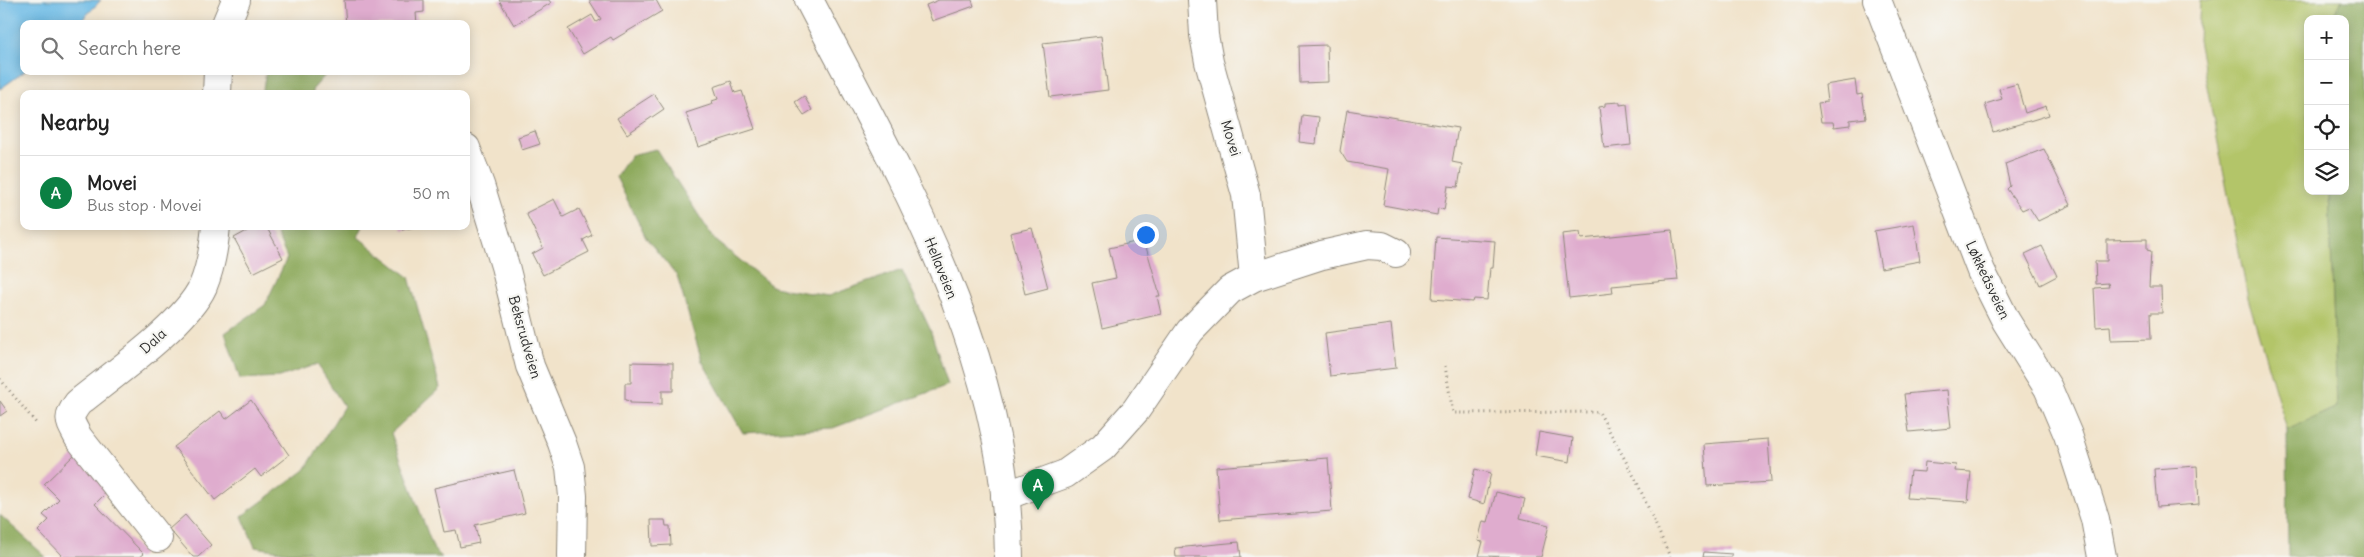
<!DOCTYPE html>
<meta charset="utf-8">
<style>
body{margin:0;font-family:Delius,sans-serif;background:#f2f2f2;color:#222}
.controls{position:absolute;right:15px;top:15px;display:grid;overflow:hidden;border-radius:10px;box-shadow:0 2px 12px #0003}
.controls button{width:45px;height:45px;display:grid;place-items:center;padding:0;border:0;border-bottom:1px solid #e0e0e0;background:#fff;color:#222;font:25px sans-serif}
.you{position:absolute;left:1145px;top:234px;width:18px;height:18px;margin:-12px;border:4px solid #fff;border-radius:50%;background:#1a73e8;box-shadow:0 0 0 8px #1a73e833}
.badge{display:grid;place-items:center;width:32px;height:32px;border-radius:50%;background:#0b8043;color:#fff;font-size:16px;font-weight:700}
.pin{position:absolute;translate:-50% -41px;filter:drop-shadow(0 1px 2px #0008)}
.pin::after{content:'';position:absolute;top:26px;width:18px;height:15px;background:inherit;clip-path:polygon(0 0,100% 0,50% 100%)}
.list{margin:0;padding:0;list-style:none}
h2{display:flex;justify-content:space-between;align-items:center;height:65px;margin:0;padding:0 20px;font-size:21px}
h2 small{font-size:16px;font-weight:400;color:#767676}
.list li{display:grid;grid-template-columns:32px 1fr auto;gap:15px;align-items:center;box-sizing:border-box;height:75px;padding:0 20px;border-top:1px solid #e0e0e0}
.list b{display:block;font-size:19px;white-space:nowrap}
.list p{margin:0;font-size:16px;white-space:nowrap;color:#767676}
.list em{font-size:16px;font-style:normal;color:#767676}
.icon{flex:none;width:28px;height:28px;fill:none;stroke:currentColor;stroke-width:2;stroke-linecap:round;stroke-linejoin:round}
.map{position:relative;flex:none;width:2364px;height:557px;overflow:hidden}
.search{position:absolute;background:#fff;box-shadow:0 2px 12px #0003;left:20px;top:20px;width:450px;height:55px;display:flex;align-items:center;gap:12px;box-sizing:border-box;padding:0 18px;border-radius:10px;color:#767676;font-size:19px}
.panel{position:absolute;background:#fff;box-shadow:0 2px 12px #0003;left:20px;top:90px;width:450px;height:140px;border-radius:10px}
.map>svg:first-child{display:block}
</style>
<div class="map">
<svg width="2364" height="557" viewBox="0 0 2364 557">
<rect width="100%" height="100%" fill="#f6f6f2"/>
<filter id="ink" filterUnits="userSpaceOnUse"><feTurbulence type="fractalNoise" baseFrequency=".02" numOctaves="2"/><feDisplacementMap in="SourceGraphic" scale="10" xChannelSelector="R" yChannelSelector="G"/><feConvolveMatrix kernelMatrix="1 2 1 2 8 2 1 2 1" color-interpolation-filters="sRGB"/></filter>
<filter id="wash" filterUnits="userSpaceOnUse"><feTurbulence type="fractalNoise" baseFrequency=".0096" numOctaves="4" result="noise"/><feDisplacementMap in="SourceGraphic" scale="20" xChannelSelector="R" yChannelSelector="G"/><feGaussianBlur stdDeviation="1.12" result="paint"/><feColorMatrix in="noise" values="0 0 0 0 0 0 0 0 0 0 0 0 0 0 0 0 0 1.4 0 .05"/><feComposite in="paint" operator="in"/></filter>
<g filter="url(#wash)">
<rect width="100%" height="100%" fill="#f1e3ca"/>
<path fill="#b3c569" stroke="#6f784a" d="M 2200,0 L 2342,0 L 2330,19 L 2308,19 L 2308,191 L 2329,191 L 2337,407 L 2287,430 L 2248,298 L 2198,40 Z
M 309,551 L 312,557 L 289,557 L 287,552 Z"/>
<path fill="#8eaa5d" stroke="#5c6a44" d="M 2342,0 L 2364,0 L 2364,557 L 2288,557 L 2287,430 L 2337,407 L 2329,191 L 2345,191 L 2345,19 L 2330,19 Z
M 266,71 L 328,71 L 328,72 L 312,90 L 313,94 L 260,94 L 263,89 Z
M 656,149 L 714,239 L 773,287 L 828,296 L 902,270 L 930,329 L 948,385 L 833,428 L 743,433 L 702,361 L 677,276 L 646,238 L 616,177 L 631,155 Z
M 273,226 L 363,226 L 358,237 L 409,277 L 440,388 L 391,433 L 434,550 L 442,557 L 312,557 L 309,551 L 287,552 L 255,547 L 242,516 L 305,470 L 344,406 L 317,364 L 280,377 L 240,379 L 225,333 L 265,305 L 287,258 Z
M 0,515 L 46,557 L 0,557 Z"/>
<path fill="#6bbae5" stroke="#4b7288" d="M 0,0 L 101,0 L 78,24 L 24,24 L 25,71 L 0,89 Z"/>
<g id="blocks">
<path fill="#dfacce" d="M 344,0 L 424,0 L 424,12 L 416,13 L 417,24 L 346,24 Z
M 499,0 L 549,0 L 551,3 L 514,25 Z
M 589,0 L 656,0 L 662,11 L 613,40 L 611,37 L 583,54 L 568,29 L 592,15 L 596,22 L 601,19 Z
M 939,0 L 972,0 L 974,6 L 932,21 L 926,5 Z
M 1101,36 L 1108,90 L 1050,97 L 1043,43 Z
M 1327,45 L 1328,82 L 1300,83 L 1299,46 Z
M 1855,80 L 1857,95 L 1862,94 L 1866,118 L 1850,120 L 1850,125 L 1834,127 L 1833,122 L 1821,122 L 1818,103 L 1827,102 L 1825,85 Z
M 731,81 L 735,93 L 742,91 L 755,129 L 698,147 L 686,113 L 713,104 L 712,101 L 718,99 L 714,87 Z
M 2017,84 L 2025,113 L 2046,106 L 2049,115 L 1993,132 L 1985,104 L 2002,99 L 1999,89 Z
M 654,94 L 664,109 L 627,134 L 617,118 Z
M 804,96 L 812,110 L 804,115 L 795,102 Z
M 1620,102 L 1620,105 L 1627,104 L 1631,145 L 1604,148 L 1599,107 L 1605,106 L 1605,103 Z
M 1347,110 L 1458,128 L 1452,162 L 1462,164 L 1458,187 L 1448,186 L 1444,210 L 1438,208 L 1437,215 L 1383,205 L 1389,169 L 1347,162 L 1340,151 Z
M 1302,115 L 1319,117 L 1316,144 L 1299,142 Z
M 535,131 L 540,144 L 522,150 L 518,137 Z
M 2044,149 L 2071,205 L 2038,221 L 2029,207 L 2022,210 L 2007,189 L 2010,186 L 2005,164 Z
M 554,199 L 563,217 L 579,209 L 592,235 L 583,240 L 589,252 L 543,275 L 532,254 L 543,248 L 526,213 Z
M 1914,224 L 1920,261 L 1881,268 L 1874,231 Z
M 256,226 L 266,226 L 283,258 L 253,273 L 234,238 Z
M 401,226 L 415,226 L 415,227 L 402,230 Z
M 1032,228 L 1048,288 L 1025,294 L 1010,233 Z
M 1672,230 L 1678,280 L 1612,286 L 1613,293 L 1569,298 L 1562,234 L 1580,232 L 1581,239 Z
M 1436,237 L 1495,241 L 1493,268 L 1490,268 L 1487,300 L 1474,299 L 1473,302 L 1432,299 Z
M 2147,239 L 2147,250 L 2151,251 L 2149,287 L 2161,287 L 2162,313 L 2150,313 L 2151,339 L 2111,340 L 2110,326 L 2096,327 L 2094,288 L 2109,287 L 2108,283 L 2096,284 L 2095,261 L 2107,261 L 2107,240 Z
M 1144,240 L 1160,296 L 1157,296 L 1161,314 L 1102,328 L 1092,283 L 1116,278 L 1109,248 Z
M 2042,246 L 2057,276 L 2040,285 L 2025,254 Z
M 1391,324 L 1396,368 L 1330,376 L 1325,333 Z
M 631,362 L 673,363 L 673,391 L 662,391 L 662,404 L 630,403 L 630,401 L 625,400 L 625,383 L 631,383 Z
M 1947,390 L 1951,428 L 1909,432 L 1904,394 Z
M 251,400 L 289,455 L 261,477 L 255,469 L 215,500 L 174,447 L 220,411 L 226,419 Z
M 0,401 L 7,411 L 0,416 Z
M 1539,432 L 1573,438 L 1570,462 L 1535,456 Z
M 1768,439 L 1771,482 L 1707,486 L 1704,444 Z
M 74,455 L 109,490 L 95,504 L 144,554 L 140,557 L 63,557 L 38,531 L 49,520 L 43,515 L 59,499 L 44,484 Z
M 1328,458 L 1332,511 L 1220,520 L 1216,467 Z
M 1925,462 L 1956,465 L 1955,471 L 1971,472 L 1968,502 L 1907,498 L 1910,471 L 1924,472 Z
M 2197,466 L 2199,504 L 2157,507 L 2154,469 Z
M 1475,469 L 1491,473 L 1484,504 L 1468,499 Z
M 514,470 L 525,513 L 475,525 L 479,543 L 460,547 L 456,530 L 444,532 L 434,488 Z
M 1496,492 L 1525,499 L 1520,518 L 1549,525 L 1541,557 L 1479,556 L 1483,542 L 1478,541 L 1483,521 L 1488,522 Z
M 185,515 L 211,545 L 198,557 L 193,557 L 169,529 Z
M 651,520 L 665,520 L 666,526 L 670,526 L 671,545 L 652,546 Z
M 1239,542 L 1241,557 L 1176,557 L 1175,548 Z
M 1704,552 L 1732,554 L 1732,557 L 1703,557 Z"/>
</g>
</g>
<g filter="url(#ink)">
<use href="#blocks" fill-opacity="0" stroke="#8e877a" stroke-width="1"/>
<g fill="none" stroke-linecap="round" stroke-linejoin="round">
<g stroke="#8e877a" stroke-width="30">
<path id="minor" d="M 1202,0 L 1204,35 L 1209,62 L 1246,195 L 1254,277
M 1877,0 L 1981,271 L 2006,321 L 2048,388 L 2068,435 L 2095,519 L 2102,557
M 226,24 L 236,0
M 217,94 L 218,71
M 466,148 L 480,185 L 505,266 L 530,366 L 562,443 L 570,467 L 573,496 L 572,557
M 1005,496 L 1065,474 L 1103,447 L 1136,410 L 1190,331 L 1230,290 L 1254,277 L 1322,255 L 1367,245 L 1382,246 L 1396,253
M 158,538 L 78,437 C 70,421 66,419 78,403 C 111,376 186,324 203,286 C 211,267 214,247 216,226"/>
</g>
<g stroke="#8e877a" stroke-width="30">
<path id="major" d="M 809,0 C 899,174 1008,355 1009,557"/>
</g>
<path stroke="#8e877a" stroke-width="3" stroke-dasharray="1 4" stroke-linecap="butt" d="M 1445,366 L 1453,413 L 1599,412 L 1636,480 L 1670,557
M 0,379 L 36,423"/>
<use href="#minor" stroke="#fff" stroke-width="28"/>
<use href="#major" stroke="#fff" stroke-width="28"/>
</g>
</g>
<g text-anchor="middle" stroke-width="4.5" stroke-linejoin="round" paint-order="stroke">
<g font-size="14" fill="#2b2b2b" stroke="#f6f6f2">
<text transform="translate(1231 138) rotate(73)" y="5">Movei</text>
<text transform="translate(941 268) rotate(68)" y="5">Hellaveien</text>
<text transform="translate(1988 280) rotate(65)" y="5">Løkkeåsveien</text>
<text transform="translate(525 337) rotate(74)" y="5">Beksrudveien</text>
<text transform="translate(153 341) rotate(-42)" y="5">Dala</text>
</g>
</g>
</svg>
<div class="controls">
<button>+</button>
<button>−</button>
<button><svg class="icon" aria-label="locate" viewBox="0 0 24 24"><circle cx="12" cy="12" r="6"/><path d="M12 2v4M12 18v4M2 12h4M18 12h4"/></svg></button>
<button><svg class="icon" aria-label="layers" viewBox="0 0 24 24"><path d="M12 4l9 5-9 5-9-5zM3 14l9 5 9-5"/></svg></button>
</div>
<div class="you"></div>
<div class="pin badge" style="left:1038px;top:510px">A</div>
<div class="search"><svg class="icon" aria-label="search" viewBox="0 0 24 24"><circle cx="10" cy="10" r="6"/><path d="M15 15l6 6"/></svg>Search here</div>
<section class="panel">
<h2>Nearby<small></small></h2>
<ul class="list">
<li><span class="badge">A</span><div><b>Movei</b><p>Bus stop · Movei</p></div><em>50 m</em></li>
</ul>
</section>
</div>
